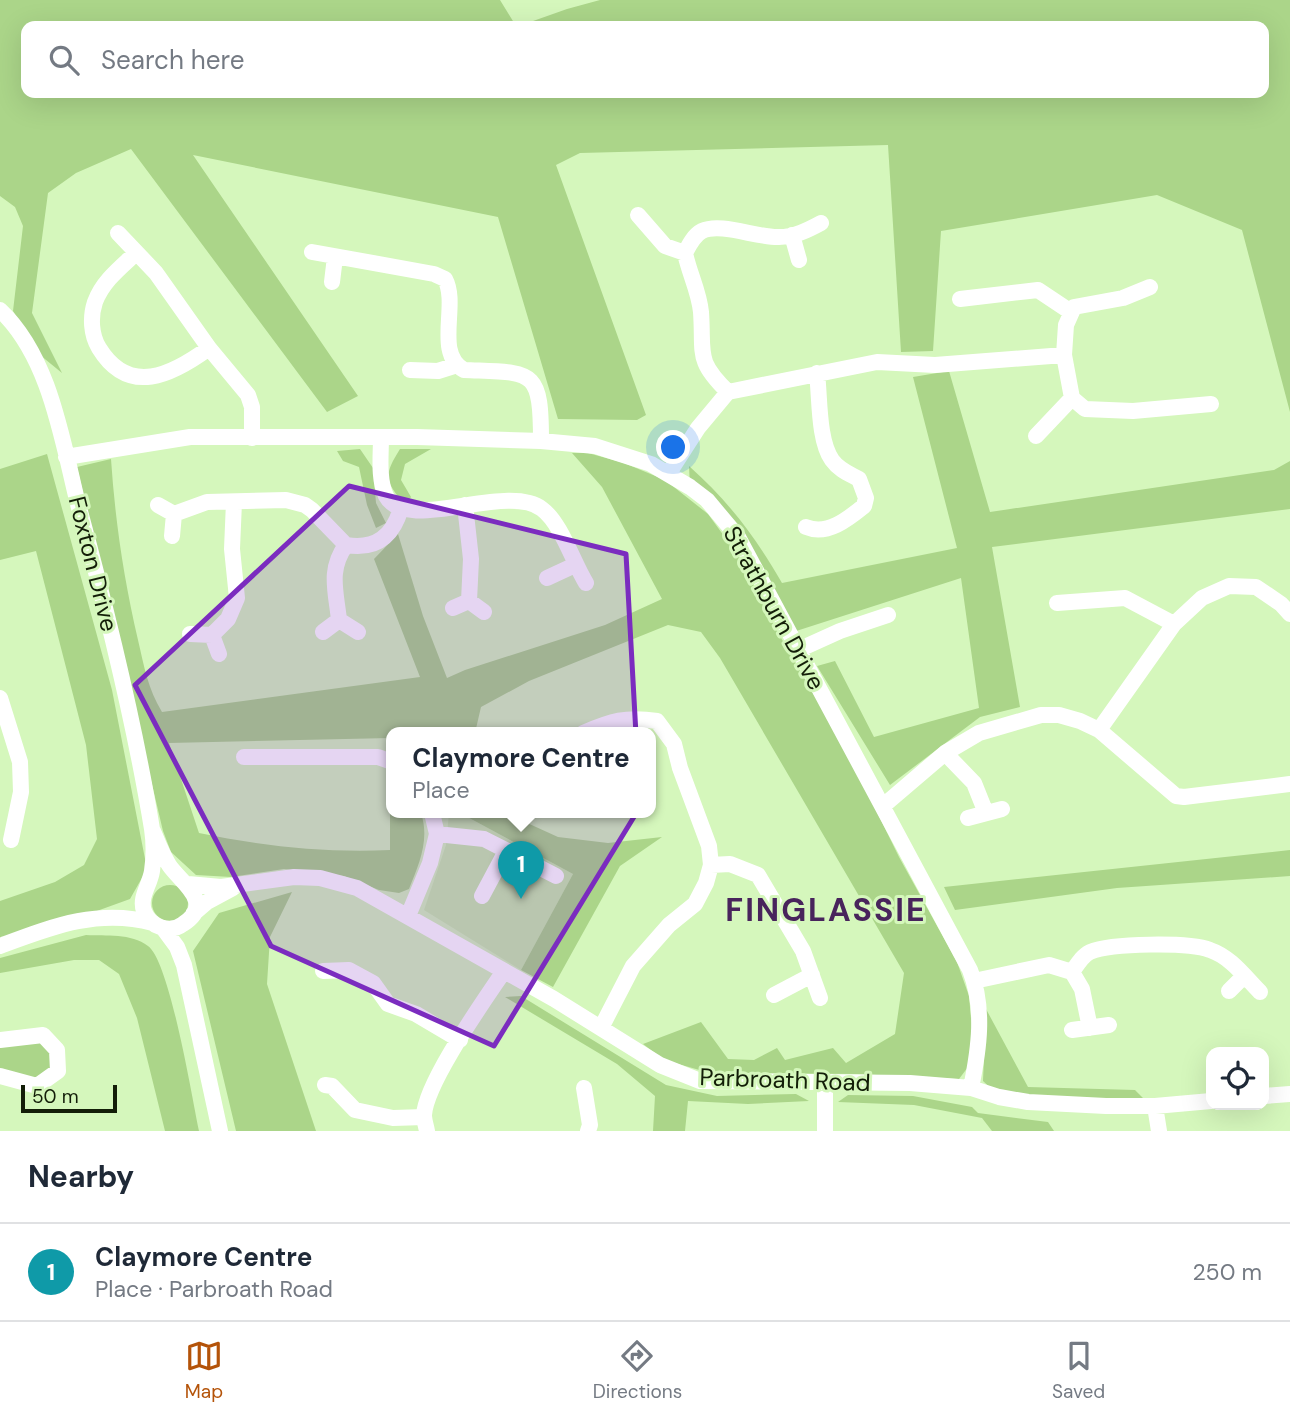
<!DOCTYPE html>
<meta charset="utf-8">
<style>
body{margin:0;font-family:"DM Sans",sans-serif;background:#f2f2f3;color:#1f2937}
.controls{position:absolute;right:21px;bottom:21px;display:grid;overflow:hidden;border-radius:14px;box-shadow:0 7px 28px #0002}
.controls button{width:63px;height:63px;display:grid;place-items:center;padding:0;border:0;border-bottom:2px solid #e0e1e3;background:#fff;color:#1f2937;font:35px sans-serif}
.scale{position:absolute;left:21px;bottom:18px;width:96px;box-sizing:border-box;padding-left:7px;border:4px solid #131e08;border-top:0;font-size:19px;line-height:24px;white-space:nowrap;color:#131e08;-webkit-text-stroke:5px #d5f7bc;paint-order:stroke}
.you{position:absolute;left:674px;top:448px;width:24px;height:24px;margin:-18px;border:5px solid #fff;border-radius:50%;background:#1a73e8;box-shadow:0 0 0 10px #1a73e833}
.badge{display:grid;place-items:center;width:46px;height:46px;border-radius:50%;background:#b45309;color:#fff;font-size:23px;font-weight:700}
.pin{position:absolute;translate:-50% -58px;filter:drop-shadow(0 2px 4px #0008)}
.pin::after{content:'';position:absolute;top:37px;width:24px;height:21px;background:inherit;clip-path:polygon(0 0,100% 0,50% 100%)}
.popup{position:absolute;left:386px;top:727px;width:270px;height:91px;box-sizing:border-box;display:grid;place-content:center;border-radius:14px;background:#fff;filter:drop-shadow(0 2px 5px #0005);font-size:23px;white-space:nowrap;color:#747a83}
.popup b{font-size:26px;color:#1f2937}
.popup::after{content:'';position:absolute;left:50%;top:100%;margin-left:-14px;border:14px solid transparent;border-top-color:#fff}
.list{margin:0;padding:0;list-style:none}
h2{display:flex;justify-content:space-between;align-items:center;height:91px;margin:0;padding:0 28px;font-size:30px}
h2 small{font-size:23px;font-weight:400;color:#747a83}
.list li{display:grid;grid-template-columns:46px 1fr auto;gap:21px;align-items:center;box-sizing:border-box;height:98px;padding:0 28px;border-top:2px solid #e0e1e3}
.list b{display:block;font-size:26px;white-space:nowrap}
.list p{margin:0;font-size:23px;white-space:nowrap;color:#747a83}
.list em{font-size:23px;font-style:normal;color:#747a83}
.icon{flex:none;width:38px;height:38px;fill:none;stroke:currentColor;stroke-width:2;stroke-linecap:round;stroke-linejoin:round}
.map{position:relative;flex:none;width:1290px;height:1131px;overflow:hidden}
.search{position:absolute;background:#fff;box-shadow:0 7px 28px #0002;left:21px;right:21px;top:21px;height:77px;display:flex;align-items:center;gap:18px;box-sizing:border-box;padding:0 24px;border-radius:14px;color:#747a83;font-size:26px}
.sheet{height:189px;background:#fff}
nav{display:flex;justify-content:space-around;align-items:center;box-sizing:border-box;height:98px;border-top:2px solid #e0e1e3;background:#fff;font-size:19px;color:#747a83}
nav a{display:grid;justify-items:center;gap:4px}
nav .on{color:#b45309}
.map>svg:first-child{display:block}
</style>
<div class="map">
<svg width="1290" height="1131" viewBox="0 0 1290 1131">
<rect width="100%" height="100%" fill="#d5f7bc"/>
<path fill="#c8edac" d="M 449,813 L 460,813 L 573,874 L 521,970 L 424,910 L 446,845 Z"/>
<path fill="#abd589" d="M 0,0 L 500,0 L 516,26 L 26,26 L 26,93 L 1264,93 L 1264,26 L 519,26 L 567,9 L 600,0 L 1290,0 L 1290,412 L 1242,230 L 1157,195 L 941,231 L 933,351 L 901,352 L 888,145 L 580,153 L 556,165 L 646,415 L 637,420 L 558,419 L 498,217 L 193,155 L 358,396 L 327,412 L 131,149 L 76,173 L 48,193 L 32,313 L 62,373 L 40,355 L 13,311 L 23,226 L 15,207 L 0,196 Z
M 949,371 L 990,512 L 1274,470 L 1290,461 L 1290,509 L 992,547 L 1020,707 L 980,717 L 890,785 L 817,666 L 835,661 L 874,737 L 979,708 L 961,578 L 790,633 L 738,537 L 690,487 L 689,466 C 729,502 755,536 782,583 L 957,548 L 913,377 Z
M 360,449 L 373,468 L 376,503 L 386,523 L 376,528 L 367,505 L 359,467 L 343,461 L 337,451 Z
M 400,449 L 431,449 L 405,464 L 401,480 L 411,497 L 405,505 C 385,481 383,476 400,449 Z
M 572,453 L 588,453 L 624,463 L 665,480 L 708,514 L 740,558 L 777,631 L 850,757 L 899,857 L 957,962 L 969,996 L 973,1041 L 971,1063 L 959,1079 L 857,1074 L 710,1073 L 664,1060 L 643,1044 L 701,1022 L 728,1059 L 754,1060 L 777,1048 L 785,1060 L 833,1048 L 846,1063 L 895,1034 L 904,973 L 720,658 L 701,632 L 668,625 L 529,681 L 481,707 L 475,733 L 392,733 L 391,738 L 169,743 L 199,833 C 262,846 325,853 390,850 L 390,774 L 391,773 L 392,813 L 421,813 C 430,840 419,864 409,889 L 399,893 L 379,890 L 344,876 L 284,869 L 231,877 L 196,875 L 171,852 L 163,831 L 77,467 L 111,459 C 115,520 124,580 138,640 C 144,666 148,689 162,712 L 420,677 L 374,559 L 398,534 L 423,616 L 447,678 L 465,670 L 605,625 L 662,599 L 602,487 Z
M 47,454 L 112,690 L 147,869 L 130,899 L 0,946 L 0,901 L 55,882 L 84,865 L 97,839 L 86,745 L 36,551 L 0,560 L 0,469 Z
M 460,813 L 505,813 L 558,837 L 608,843 L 662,837 L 620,866 L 553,987 L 521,970 L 573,874 Z
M 1290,850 L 1290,876 L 1117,888 L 955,910 L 944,887 Z
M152 903a18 18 0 1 1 36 0a18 18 0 1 1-36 0Z
M 292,892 L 270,937 L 267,984 L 316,1131 L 236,1131 L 193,951 L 219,913 Z
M 86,935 C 106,936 131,933 148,946 C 170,962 192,1098 199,1131 L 165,1131 L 137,1018 L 119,974 L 99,960 L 74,960 L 0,973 L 0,958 Z
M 521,996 L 666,1085 L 717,1096 L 796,1094 L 809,1101 L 748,1104 L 688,1101 L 685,1131 L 653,1131 L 655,1096 L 617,1064 L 505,997 Z
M 986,1009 L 1028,1087 L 1135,1090 L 1144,1099 L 1117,1100 L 996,1093 L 983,1081 Z
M 43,1041 L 55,1063 L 39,1081 L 0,1072 L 0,1047 Z
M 848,1095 L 913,1096 L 972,1107 L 978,1113 L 1048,1122 L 1054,1131 L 992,1131 L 982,1118 L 914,1105 L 838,1102 Z"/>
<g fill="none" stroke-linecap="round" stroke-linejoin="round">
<path stroke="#fff" stroke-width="16" d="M 638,215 L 665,246 L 685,253
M 118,233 L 156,273 L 209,348 L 248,395 L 252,407 L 252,438
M 792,235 L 799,260
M 312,252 L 434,274 L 445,279 C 459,305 434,353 464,370 C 533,373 541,367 541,441
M 136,253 C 120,268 103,281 95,302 C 90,317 91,335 99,348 C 129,397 172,375 209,348
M 332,282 L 335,257
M 1150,287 L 1123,298 L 1074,307 L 1066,325 L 1064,355 L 1072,398 L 1085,409 L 1133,411 L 1211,404
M 960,299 L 1038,290 L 1071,312
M 0,310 C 50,357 62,440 78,504 C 107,611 134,719 152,829 C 154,842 154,857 152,871 C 150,885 139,897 144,911 C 150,927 170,934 183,924 C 216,903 180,882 169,865 C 162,854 158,843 153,831
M 410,370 L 438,371 L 457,365
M 728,392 C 695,360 704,354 701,312 C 699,291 689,273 685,253 C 689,245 694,235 702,231 C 721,222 757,238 779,237 C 794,237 808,230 821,223
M 1036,436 L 1072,398
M 381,437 C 381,455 378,479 386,496 C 406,534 507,482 542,509 C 561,523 573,562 586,583
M 66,457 L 190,437 L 417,437 L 541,441 L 595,446 L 651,464 L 690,487 L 707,500 L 738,537 L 970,970 C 985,1008 979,1049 971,1088
M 669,473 L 698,428 L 728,392 L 877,362 L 935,365 L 1064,355
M 158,505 L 174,514 L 172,536
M 465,505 L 471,559 L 469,601
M 174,514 L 207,502 L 286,500 L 305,505 L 312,510 L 346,545 C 376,550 393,536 401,508
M 806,527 C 827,536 848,519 864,506 L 866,498 L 859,479 C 850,474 839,470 832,460 C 818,440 820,398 817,373
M 547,578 L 575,565
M 1057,603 L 1125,598 L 1174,624
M 453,608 L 469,601 L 484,612
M 339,620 C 336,591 328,570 346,545
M 323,632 L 339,620 L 358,632
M 190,634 L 212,635 L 219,654
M 212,635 L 228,619 L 237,598 L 232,549 L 234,502
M 798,650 L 840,631 L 888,615
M 0,698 L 20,762 L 21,792 L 11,840
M 1099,730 L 1174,624 L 1202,598 L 1229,586 L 1256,587 L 1281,604 L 1290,614
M 583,733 C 611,721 626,716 657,721 L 674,744 L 680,768 L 709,846 L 711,865 L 706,883 L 695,904 L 669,925 L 633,966 L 601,1028
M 945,753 L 974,783 L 986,813
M 244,757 L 378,757 L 392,762
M 883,806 L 945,753 L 979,733 L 1041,715 L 1059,715 L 1080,721 L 1099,730 L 1176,796 L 1184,797 L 1290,784
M 968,818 L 1002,809
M 437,834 L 484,839 L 556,876
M 711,865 L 730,864 L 758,875 L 803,951 L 820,998
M 188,884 L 221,887 L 294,877 L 320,878 L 357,888 L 554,999 L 660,1065 L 700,1081 L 910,1083 L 971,1088 L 999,1097 L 1028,1102 L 1106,1106 L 1155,1106 L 1211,1101
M 482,896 L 506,851
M 193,914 L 207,902 L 233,888
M 408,916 L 430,863 L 437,834 L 432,813
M 163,928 L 177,947 L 184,965 L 220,1131
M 0,946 C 51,927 98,908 153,923
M 323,971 L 349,970 L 373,983 L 388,1004 L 416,1014 L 460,1040
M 1072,972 L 1082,989 L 1090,1028
M 974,981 L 1049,965 L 1072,972 C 1077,965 1083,955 1090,952 C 1111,943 1189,942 1210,950 C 1231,957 1245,977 1260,992
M 1229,991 L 1244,976
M 774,995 L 812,975
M 1072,1030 L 1109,1025
M 0,1040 L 43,1035 L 57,1050 L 58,1071 L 37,1086 L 0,1076
M 325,1085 L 332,1086 L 355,1110 L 393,1118 L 424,1117
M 584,1088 L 590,1125 L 588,1131
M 1264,1096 L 1290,1094
M 1155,1106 L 1159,1131
M 427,1131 C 426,1126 424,1120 424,1115 C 426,1082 484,1001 504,971
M 825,1131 L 825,1082"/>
</g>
<path fill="#7b2cbf" fill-opacity="0.2" stroke="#7b2cbf" stroke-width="5" stroke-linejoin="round" d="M 349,486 L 626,554 L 640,807 L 494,1046 L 271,946 L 135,685 Z"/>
<g text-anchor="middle" stroke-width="6" stroke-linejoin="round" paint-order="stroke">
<g font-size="24" fill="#131e08" stroke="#d5f7bc">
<text transform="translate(93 564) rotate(76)" y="8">Foxton Drive</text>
<text transform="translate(774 608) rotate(61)" y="8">Strathburn Drive</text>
<text transform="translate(785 1080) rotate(2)" y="8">Parbroath Road</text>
</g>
<g font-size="32" font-weight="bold" letter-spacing="2" fill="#48245c" stroke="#d5f7bc">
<text x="826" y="921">FINGLASSIE</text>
</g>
</g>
</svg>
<div class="controls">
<button><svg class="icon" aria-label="locate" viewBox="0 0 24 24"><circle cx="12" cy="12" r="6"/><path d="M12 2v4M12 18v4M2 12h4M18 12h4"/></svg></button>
</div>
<div class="scale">50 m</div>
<div class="you"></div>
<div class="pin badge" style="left:521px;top:899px;background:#0f9aa8">1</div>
<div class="popup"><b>Claymore Centre</b>Place</div>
<div class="search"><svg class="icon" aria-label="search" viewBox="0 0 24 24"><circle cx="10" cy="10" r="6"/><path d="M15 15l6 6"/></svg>Search here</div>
</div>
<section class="sheet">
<h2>Nearby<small></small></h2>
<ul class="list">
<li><span class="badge" style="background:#0f9aa8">1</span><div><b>Claymore Centre</b><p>Place · Parbroath Road</p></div><em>250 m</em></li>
</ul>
</section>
<nav>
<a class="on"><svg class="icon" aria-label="map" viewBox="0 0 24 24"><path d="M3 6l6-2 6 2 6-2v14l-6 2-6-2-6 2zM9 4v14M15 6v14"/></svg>Map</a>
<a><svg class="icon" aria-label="directions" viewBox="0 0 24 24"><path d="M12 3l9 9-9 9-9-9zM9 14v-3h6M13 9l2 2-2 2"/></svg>Directions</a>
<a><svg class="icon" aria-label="saved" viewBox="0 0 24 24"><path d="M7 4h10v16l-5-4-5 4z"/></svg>Saved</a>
</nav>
